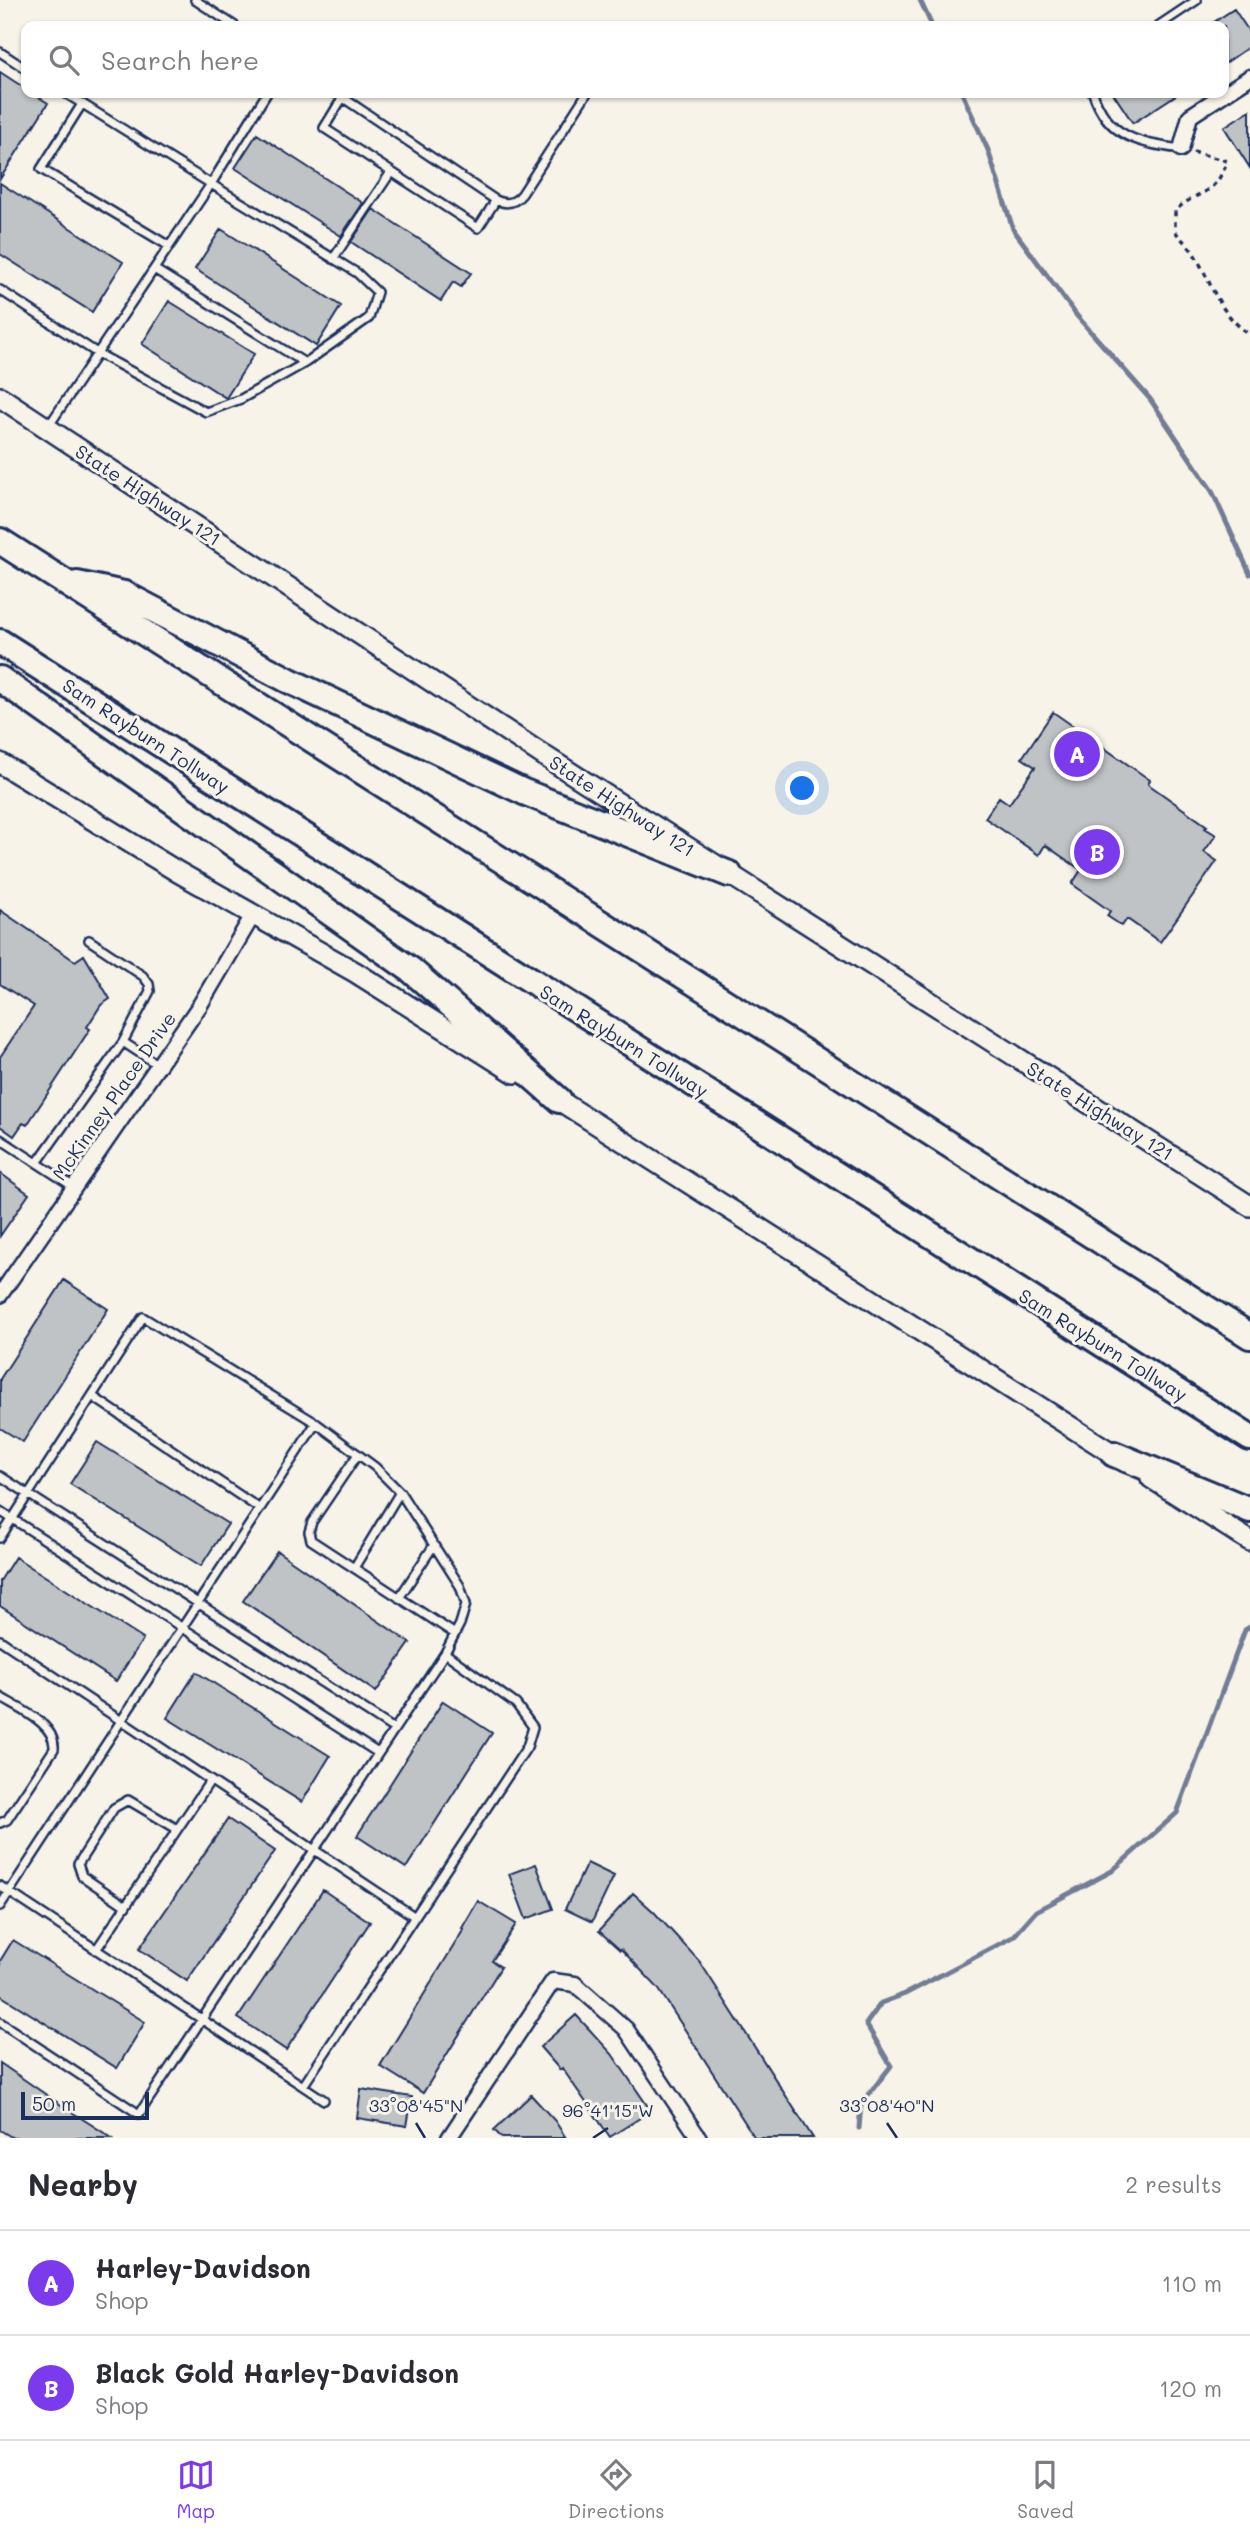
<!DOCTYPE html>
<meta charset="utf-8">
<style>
body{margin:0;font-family:Mali,sans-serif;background:#f7f7f7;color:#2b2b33}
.scale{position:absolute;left:21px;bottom:18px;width:128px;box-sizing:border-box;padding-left:7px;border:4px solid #1b2f5e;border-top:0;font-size:19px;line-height:24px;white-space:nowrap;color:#1b2f5e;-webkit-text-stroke:5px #f7f3e8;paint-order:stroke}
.you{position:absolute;left:803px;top:789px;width:24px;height:24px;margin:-18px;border:5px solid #fff;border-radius:50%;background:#1a73e8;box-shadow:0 0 0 10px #1a73e833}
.badge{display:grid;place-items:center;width:46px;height:46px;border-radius:50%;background:#7c3aed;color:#fff;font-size:23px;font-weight:700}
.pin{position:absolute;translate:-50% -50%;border:4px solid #fff;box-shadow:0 2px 7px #0006}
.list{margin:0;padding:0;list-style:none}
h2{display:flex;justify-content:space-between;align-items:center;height:91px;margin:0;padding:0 28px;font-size:30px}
h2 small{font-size:23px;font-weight:400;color:#7c7c81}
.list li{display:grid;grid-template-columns:46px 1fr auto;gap:21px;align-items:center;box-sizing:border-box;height:105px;padding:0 28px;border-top:2px solid #e1e1e2}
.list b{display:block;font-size:26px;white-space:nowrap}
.list p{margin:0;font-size:23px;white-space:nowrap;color:#7c7c81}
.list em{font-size:23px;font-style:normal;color:#7c7c81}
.icon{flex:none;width:38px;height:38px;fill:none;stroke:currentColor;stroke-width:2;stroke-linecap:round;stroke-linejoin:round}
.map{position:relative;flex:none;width:1250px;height:2138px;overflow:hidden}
.search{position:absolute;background:#fff;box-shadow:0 2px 5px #0004;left:21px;right:21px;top:21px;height:77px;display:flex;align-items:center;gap:18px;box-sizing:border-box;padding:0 24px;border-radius:14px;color:#7c7c81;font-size:26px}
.sheet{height:301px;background:#fff}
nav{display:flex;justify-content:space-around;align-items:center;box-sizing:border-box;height:98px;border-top:2px solid #e1e1e2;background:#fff;font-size:19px;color:#7c7c81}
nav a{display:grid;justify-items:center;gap:4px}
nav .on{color:#7c3aed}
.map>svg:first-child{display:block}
</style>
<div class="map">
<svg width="1250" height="2138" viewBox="0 0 1250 2138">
<rect width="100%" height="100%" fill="#f7f3e8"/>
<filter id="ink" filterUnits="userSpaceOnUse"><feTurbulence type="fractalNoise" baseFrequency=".0143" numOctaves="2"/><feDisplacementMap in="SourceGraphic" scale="14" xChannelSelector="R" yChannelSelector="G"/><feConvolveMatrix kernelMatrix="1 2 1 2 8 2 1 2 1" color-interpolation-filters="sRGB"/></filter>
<g filter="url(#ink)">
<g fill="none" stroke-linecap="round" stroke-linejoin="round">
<path stroke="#727c95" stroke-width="5" d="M 920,0 L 932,26
M 962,93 L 988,150 L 1013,229 L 1077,316 L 1150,399 L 1212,491 L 1250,574
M 859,2128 L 861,2104 L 891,2066 L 866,2024 L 881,2003 L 905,1994 L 1013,1937 L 1036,1911 L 1112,1871 L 1177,1813 L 1245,1630 L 1250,1627"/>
</g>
<path fill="#c0c3c5" stroke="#1b2f5e" stroke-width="2" d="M 1234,9 L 1250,33 L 1250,46 L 1224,64 L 1224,26 L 1208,26 Z
M 0,72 L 26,89 L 26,93 L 32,93 L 48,103 L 0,179 Z
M 1113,93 L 1179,93 L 1133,123 Z
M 1250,110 L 1250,168 L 1224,127 Z
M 257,134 L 363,203 L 341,236 L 235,168 Z
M 0,183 L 123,262 L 92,312 L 0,254 Z
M 373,209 L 471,273 L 461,287 L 453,282 L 441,301 L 351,242 Z
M 221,229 L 341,306 L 316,346 L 195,269 Z
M 169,301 L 254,354 L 226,398 L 142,344 Z
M 1053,712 L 1150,780 L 1148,784 L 1207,826 L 1205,828 L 1216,835 L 1204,852 L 1217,861 L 1160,942 L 1127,919 L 1122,926 L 1107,916 L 1110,911 L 1072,884 L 1081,870 L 1045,845 L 1039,855 L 985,818 L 999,797 L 1009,804 L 1035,767 L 1022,758 Z
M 0,910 L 75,961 L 84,955 L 110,999 L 101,1005 L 87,1027 L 90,1029 L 27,1125 L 23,1123 L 14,1136 L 0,1126 L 0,1057 L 34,1006 L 0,984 Z
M 0,1173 L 29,1194 L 0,1236 Z
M 64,1280 L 108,1309 L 23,1442 L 0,1428 L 0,1379 Z
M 97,1442 L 228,1524 L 201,1566 L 70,1484 Z
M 277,1551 L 410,1643 L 376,1692 L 243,1601 Z
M 15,1557 L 143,1639 L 116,1681 L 0,1606 L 0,1581 Z
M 196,1672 L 330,1756 L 302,1802 L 167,1718 Z
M 443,1701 L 492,1733 L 406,1868 L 357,1836 Z
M 228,1819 L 275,1851 L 187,1981 L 139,1949 Z
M 587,1863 L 614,1876 L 592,1922 L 565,1909 Z
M 536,1864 L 553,1909 L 526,1919 L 509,1874 Z
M 323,1890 L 370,1922 L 286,2050 L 238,2018 Z
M 633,1893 L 654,1912 L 700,1962 L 813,2138 L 755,2138 L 658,1988 L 621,1949 L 620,1950 L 599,1931 Z
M 478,1901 L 516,1924 L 492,1961 L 501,1967 L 423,2093 L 380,2066 L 464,1929 L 462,1928 Z
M 13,1940 L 145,2022 L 117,2068 L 0,1995 L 0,1961 Z
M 576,2015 L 612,2054 L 651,2111 L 610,2137 L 562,2068 L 560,2070 L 540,2047 Z
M 0,2063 L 67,2109 L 112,2138 L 13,2138 L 0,2130 Z
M 361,2089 L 412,2097 L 407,2126 L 357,2118 Z
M 531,2095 L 555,2121 L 566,2138 L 502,2138 L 494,2130 Z"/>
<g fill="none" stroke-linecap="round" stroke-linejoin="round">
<g stroke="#1b2f5e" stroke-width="12">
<path id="lane" d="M 195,0 L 235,26
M 1158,26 L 1197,0
M 0,52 L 26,69
M 336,93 L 494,199 C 505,205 514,204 522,194 L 587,93
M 1093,93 C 1108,138 1139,143 1181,149
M 343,97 L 324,128 L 478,228 L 496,200
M 82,104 L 41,169 L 169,246
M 333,259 L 391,172
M 154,269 L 305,363
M 0,290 L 97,353 L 206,412 L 241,399 L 305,363 L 369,318 L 377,292 L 357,273 L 211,184 L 267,93
M 48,427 L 211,184 L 65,93
M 89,940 L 143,976 L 149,984 L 150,991 L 123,1042
M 0,1139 L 74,1187
M 37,1163 L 123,1042 L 158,1065
M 92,1396 L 260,1509
M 358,1454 L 312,1522 L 309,1532 L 311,1540 L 455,1634
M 0,1476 L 394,1729
M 0,1511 L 378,1753
M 0,1538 L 143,1317 L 316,1423 L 375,1467 L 400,1492 L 460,1586 L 466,1604 L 460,1624 L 445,1653 L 139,2114 L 0,2022
M 354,1568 L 400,1492
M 399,1598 L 434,1545
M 0,1640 L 415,1917
M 0,1697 C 19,1709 56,1723 54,1749 L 7,1820 L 0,1823
M 0,1886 L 324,2100
M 0,1906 L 316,1423
M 126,1906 L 82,1876 L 78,1864 L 114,1808 L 128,1800 L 177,1829
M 96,1950 L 210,1781
M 303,2086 L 527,1747 L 533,1727 L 516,1704 L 445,1653"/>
</g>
<g stroke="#1b2f5e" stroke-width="19">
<path id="street" d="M 1181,149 L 1190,116 L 1250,77
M 0,1295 L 200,1005 L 253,915
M 449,2138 L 553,1981 L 575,1984 L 626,2029 L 699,2138"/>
</g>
<g stroke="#1b2f5e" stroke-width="24">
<path id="secondary" d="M 0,397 L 546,757 L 1250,1206
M 0,763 L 178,872 L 355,972 L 515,1073
M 546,1092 L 1126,1462
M 1151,1478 L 1250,1541"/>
</g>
<g stroke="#1b2f5e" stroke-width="30">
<path id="highway" d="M 0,541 L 1250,1336
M 77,584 L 124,594 L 288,680 L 524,792 L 729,874
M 0,642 L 1250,1438
M 0,679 L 411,970 L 559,1100
M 1114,1454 L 1250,1510"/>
</g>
<path stroke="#1b2f5e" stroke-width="3.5" stroke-dasharray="5 5" stroke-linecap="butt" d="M 1193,152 L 1227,161 C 1215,198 1197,189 1175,211 L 1175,231 C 1180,238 1188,245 1193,252 C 1213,284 1216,311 1250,335"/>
<use href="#lane" stroke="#f7f3e8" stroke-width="7"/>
<use href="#street" stroke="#f7f3e8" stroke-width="14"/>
<use href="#secondary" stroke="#f7f3e8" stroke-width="19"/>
<use href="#highway" stroke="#f7f3e8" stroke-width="24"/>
</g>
</g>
<path fill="none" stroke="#1b2f5e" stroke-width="2.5" d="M 416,2123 L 425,2138M 887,2123 L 897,2138M 593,2138 L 608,2128"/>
<g text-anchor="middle" stroke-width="6" stroke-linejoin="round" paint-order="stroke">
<g font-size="19" fill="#1b2f5e" stroke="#f7f3e8">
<text transform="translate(148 495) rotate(33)" y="7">State Highway 121</text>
<text transform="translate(146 736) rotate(33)" y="7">Sam Rayburn Tollway</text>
<text transform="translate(622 806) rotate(33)" y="7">State Highway 121</text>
<text transform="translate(624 1041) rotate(32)" y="7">Sam Rayburn Tollway</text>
<text transform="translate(114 1096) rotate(-55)" y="7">McKinney Place Drive</text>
<text transform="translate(1100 1111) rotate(32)" y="7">State Highway 121</text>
<text transform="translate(1103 1345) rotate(32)" y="7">Sam Rayburn Tollway</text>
</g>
</g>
<g font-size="18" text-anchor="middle" fill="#1b2f5e" stroke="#f7f3e8" stroke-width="6" stroke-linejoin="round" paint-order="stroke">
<text x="416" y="2112">33°08'45"N</text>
<text x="887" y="2112">33°08'40"N</text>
<text x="608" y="2117">96°41'15"W</text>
</g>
</svg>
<div class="scale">50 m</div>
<div class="you"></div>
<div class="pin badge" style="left:1077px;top:754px">A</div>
<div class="pin badge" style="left:1097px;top:852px">B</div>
<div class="search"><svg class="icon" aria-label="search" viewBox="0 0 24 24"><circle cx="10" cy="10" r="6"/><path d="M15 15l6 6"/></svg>Search here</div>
</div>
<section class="sheet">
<h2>Nearby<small>2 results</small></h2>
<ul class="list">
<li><span class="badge">A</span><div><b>Harley-Davidson</b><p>Shop</p></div><em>110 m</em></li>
<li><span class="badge">B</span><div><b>Black Gold Harley-Davidson</b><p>Shop</p></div><em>120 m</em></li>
</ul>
</section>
<nav>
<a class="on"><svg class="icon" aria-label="map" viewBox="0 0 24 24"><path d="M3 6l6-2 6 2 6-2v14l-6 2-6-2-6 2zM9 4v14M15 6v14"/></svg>Map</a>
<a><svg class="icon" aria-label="directions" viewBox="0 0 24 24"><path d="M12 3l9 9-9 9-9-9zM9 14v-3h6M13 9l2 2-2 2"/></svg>Directions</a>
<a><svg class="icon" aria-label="saved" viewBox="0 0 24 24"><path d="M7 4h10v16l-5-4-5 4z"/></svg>Saved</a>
</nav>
